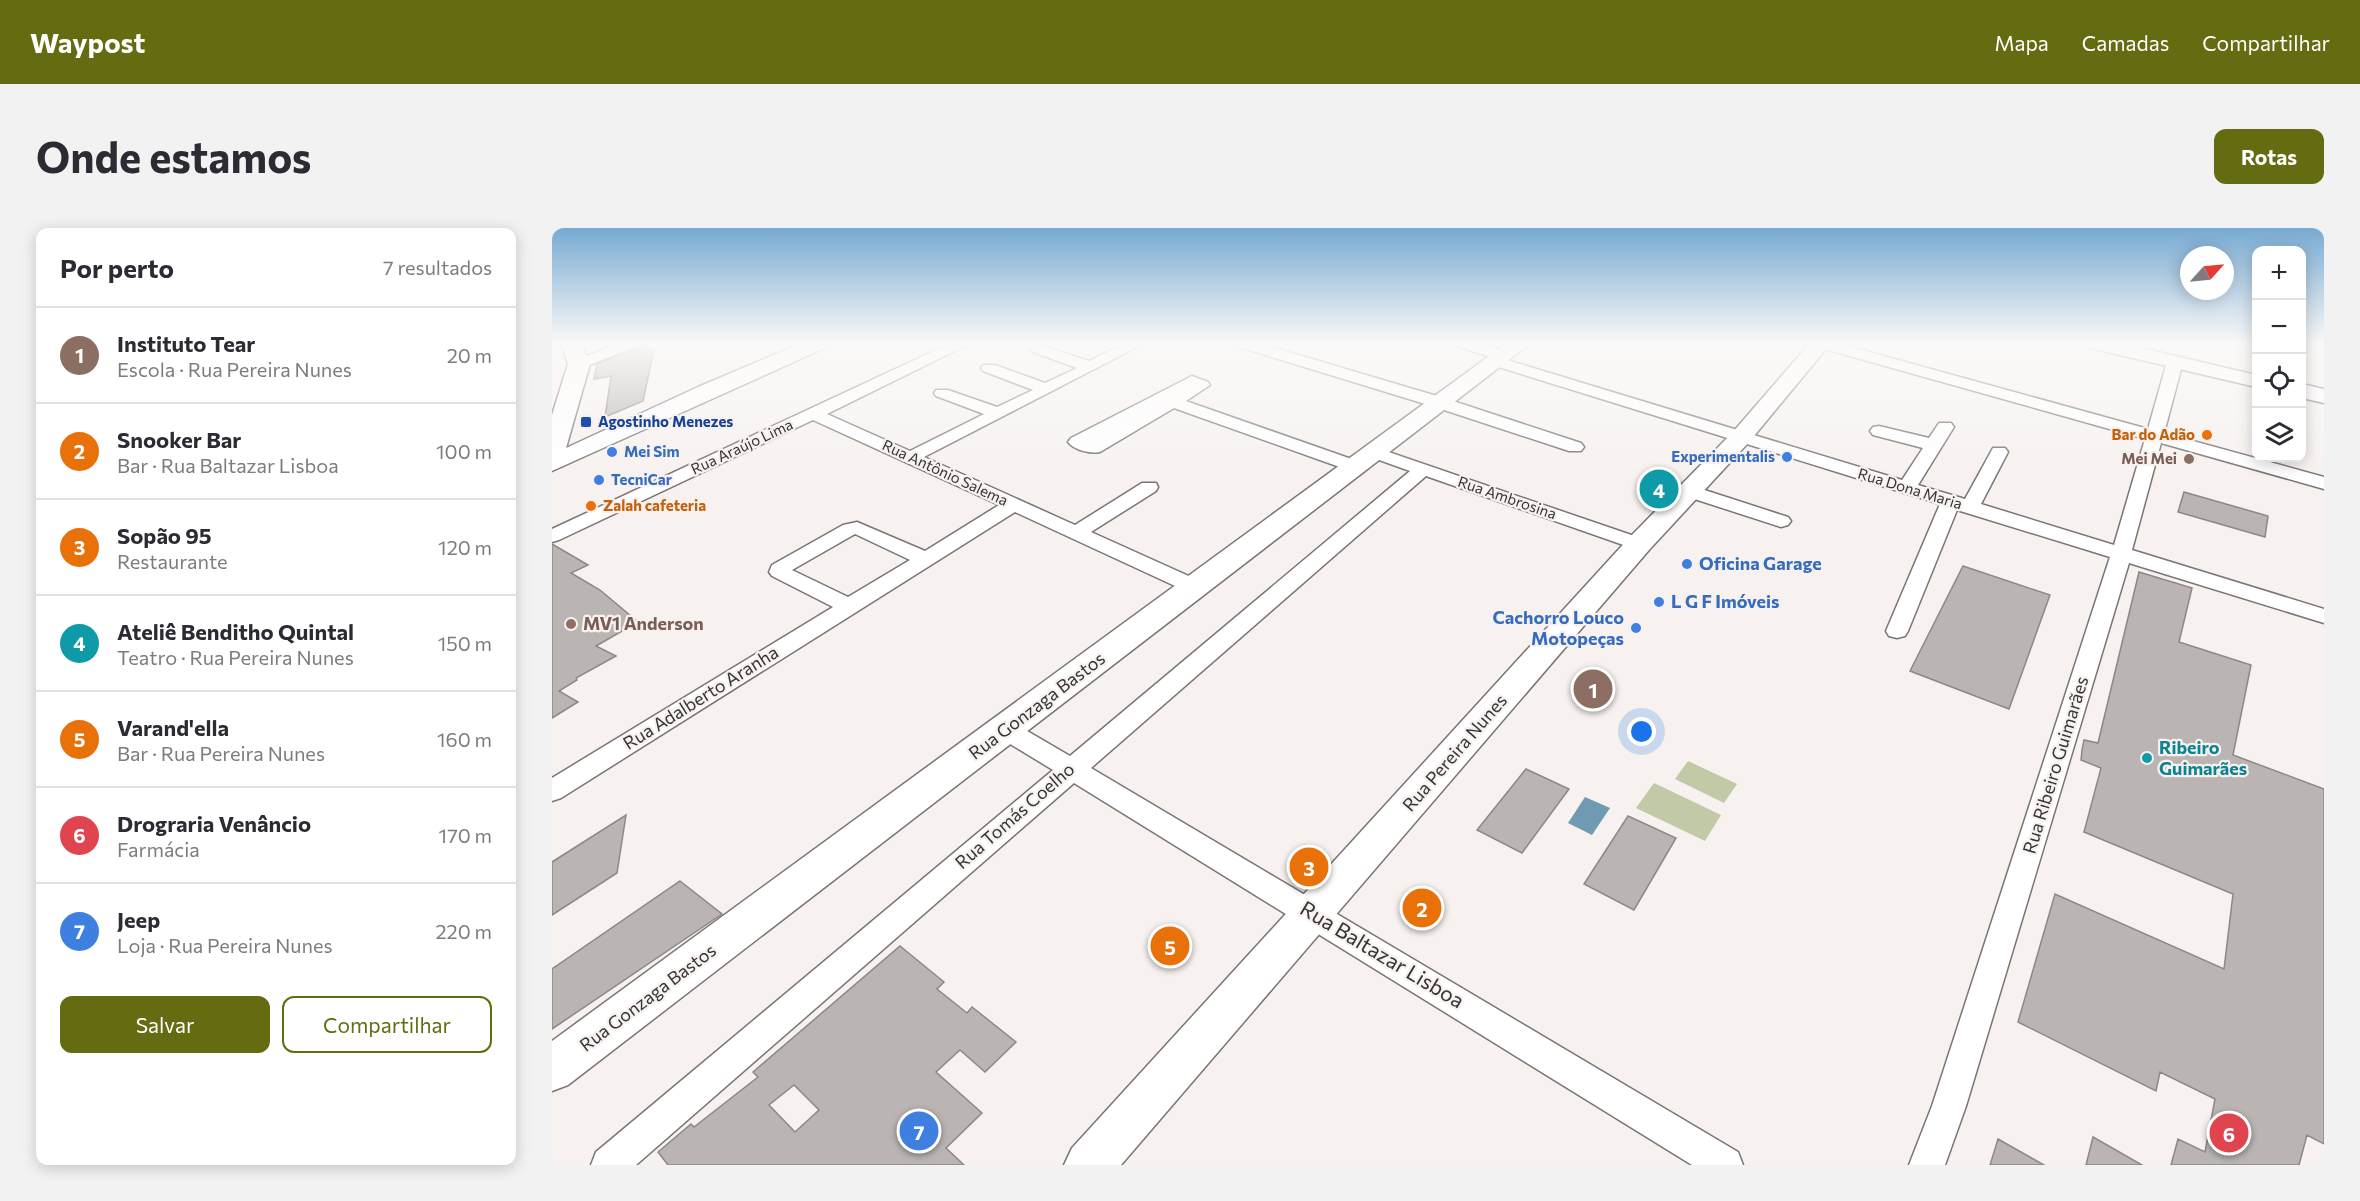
<!DOCTYPE html>
<html lang="pt">
<meta charset="utf-8">
<style>
body{margin:0;font-family:Commissioner,sans-serif;background:#f2f2f3;color:#2b2b33}
.controls{position:absolute;right:18px;top:18px;display:grid;overflow:hidden;border-radius:12px;box-shadow:0 3px 15px #0003}
.controls button{width:54px;height:54px;display:grid;place-items:center;padding:0;border:0;border-bottom:2px solid #e1e1e2;background:#fff;color:#2b2b33;font:30px sans-serif}
.compass{position:absolute;left:1628px;top:18px;width:54px;height:54px;border-radius:50%;background:#fff;box-shadow:0 3px 15px #0003;rotate:63deg}
.you{position:absolute;left:1090px;top:504px;width:21px;height:21px;margin:-15px;border:4px solid #fff;border-radius:50%;background:#1a73e8;box-shadow:0 0 0 9px #1a73e833}
.badge{display:grid;place-items:center;width:39px;height:39px;border-radius:50%;background:#646b10;color:#fff;font-size:20px;font-weight:700}
.pin{position:absolute;translate:-50% -50%;border:3px solid #fff;box-shadow:0 2px 6px #0006}
.list{margin:0;padding:0;list-style:none}
h2{display:flex;justify-content:space-between;align-items:center;height:78px;margin:0;padding:0 24px;font-size:26px}
h2 small{font-size:20px;font-weight:400;color:#7c7c81}
.list li{display:grid;grid-template-columns:39px 1fr auto;gap:18px;align-items:center;box-sizing:border-box;height:96px;padding:0 24px;border-top:2px solid #e1e1e2}
.list b{display:block;font-size:22px;white-space:nowrap}
.list p{margin:0;font-size:20px;white-space:nowrap;color:#7c7c81}
.list em{font-size:20px;font-style:normal;color:#7c7c81}
.actions{display:flex;gap:12px;padding:18px 24px}
.actions a{flex:1;padding:14px 0;border:2px solid #646b10;border-radius:12px;text-align:center;font-size:21px;color:#646b10}
.actions .main{background:#646b10;color:#fff}
.icon{flex:none;width:33px;height:33px;fill:none;stroke:currentColor;stroke-width:2;stroke-linecap:round;stroke-linejoin:round}
.map{position:relative;flex:none;width:1772px;height:937px;overflow:hidden;border-radius:12px}
header{display:flex;align-items:center;gap:36px;box-sizing:border-box;height:84px;padding:0 30px;background:#646b10;color:#fff}
header strong{font-size:28px}
nav{display:flex;gap:33px;margin-inline-start:auto;font-size:21px}
.intro{display:flex;align-items:center;justify-content:space-between;box-sizing:border-box;height:144px;padding:0 36px}
h1{margin:0;font-size:42px}
.button{padding:15px 27px;border-radius:12px;background:#646b10;color:#fff;font-size:21px;font-weight:700}
main{display:flex;gap:36px;padding:0 36px}
aside{flex:1;background:#fff;border-radius:12px;box-shadow:0 3px 15px #0003}
.map>svg:first-child{display:block}
</style>
<header>
<strong>Waypost</strong>
<nav><a>Mapa</a><a>Camadas</a><a>Compartilhar</a></nav>
</header>
<div class="intro"><h1>Onde estamos</h1><a class="button">Rotas</a></div>
<main>
<aside>
<h2>Por perto<small>7 resultados</small></h2>
<ul class="list">
<li><span class="badge" style="background:#8d6e63">1</span><div><b>Instituto Tear</b><p>Escola · Rua Pereira Nunes</p></div><em>20 m</em></li>
<li><span class="badge" style="background:#e8710a">2</span><div><b>Snooker Bar</b><p>Bar · Rua Baltazar Lisboa</p></div><em>100 m</em></li>
<li><span class="badge" style="background:#e8710a">3</span><div><b>Sopão 95</b><p>Restaurante</p></div><em>120 m</em></li>
<li><span class="badge" style="background:#0f9aa8">4</span><div><b>Ateliê Benditho Quintal</b><p>Teatro · Rua Pereira Nunes</p></div><em>150 m</em></li>
<li><span class="badge" style="background:#e8710a">5</span><div><b>Varand'ella</b><p>Bar · Rua Pereira Nunes</p></div><em>160 m</em></li>
<li><span class="badge" style="background:#e0444e">6</span><div><b>Drograria Venâncio</b><p>Farmácia</p></div><em>170 m</em></li>
<li><span class="badge" style="background:#3f7fe0">7</span><div><b>Jeep</b><p>Loja · Rua Pereira Nunes</p></div><em>220 m</em></li>
</ul>
<div class="actions"><a class="main">Salvar</a><a>Compartilhar</a></div>
</aside>
<div class="map">
<svg width="1772" height="937" viewBox="0 0 1772 937">
<rect width="100%" height="100%" fill="#f7f2f0"/>
<path fill="#c1c9a6" d="M 1136,533 L 1185,556 L 1172,575 L 1123,551 Z
M 1102,555 L 1169,587 L 1153,613 L 1084,580 Z"/>
<path fill="#6e9bb2" d="M 1033,569 L 1058,580 L 1040,607 L 1016,595 Z"/>
<path fill="#bab5b3" stroke="#8c8886" stroke-width="1.5" fill-rule="evenodd" d="M 89,119 L 102,121 L 91,173 L 53,189 L 59,148 L 42,151 L 45,136 Z
M 1632,264 L 1716,288 L 1713,309 L 1626,284 Z
M 0,316 L 36,337 L 19,345 L 48,362 L 86,394 L 44,418 L 64,428 L 24,450 L 25,452 L 7,463 L 26,474 L 0,490 Z
M 1411,338 L 1498,367 L 1457,481 L 1358,443 Z
M 1587,344 L 1640,360 L 1627,414 L 1699,437 L 1681,527 L 1772,561 L 1772,916 L 1755,907 L 1747,937 L 1619,937 L 1626,911 L 1653,924 L 1663,871 L 1608,844 L 1604,863 L 1466,794 L 1503,666 L 1672,741 L 1681,666 L 1532,604 L 1549,540 L 1529,532 L 1530,522 L 1532,512 L 1546,515 Z
M 974,541 L 1017,561 L 970,625 L 925,602 Z
M 74,587 L 65,645 L 0,687 L 0,634 Z
M 1076,588 L 1124,610 L 1082,682 L 1032,656 Z
M 128,653 L 170,686 L 0,801 L 0,741 Z
M 348,718 L 392,754 L 385,761 L 415,785 L 420,779 L 464,814 L 433,844 L 408,822 L 384,844 L 430,885 L 394,920 L 412,937 L 116,937 L 106,924 L 139,896 L 142,899 L 206,849 L 201,844 ZM 242,857 L 267,882 L 243,904 L 217,877 Z
M 1541,909 L 1590,937 L 1534,937 Z
M 1446,911 L 1492,937 L 1438,937 Z"/>
<g fill="none" stroke-linecap="round" stroke-linejoin="round">
<g stroke="#7a7574" stroke-width="3">
<path id="street" d="M 68,115 L 89,115 L 87,118 L 32,139 L 22,139 L 19,136 L 22,133 Z
M 399,115 L 419,115 L 275,186 L 358,223 L 432,186 L 384,168 L 382,165 L 384,162 L 396,162 L 445,179 L 481,162 L 431,143 L 429,140 L 431,137 L 443,137 L 493,155 L 525,140 L 481,124 L 478,121 L 481,118 L 491,118 L 537,133 L 574,115 L 593,115 L 372,229 L 523,297 L 590,255 L 604,255 L 606,259 L 604,263 L 539,304 L 650,354 L 654,359 L 650,364 L 643,366 L 636,364 L 463,284 L 9,570 L 0,573 L 0,550 L 281,379 L 220,348 L 217,344 L 220,337 L 291,297 L 305,294 L 373,323 L 447,277 L 261,192 L 7,312 L 0,314 L 0,301 ZM 303,306 L 358,332 L 296,369 L 240,342 Z
M 682,115 L 706,115 L 895,171 L 1029,215 L 1032,219 L 1029,223 L 1017,223 L 883,179 L 684,118 Z
M 901,115 L 925,115 L 958,125 L 961,128 L 955,132 L 1350,252 L 1371,220 L 1321,207 L 1318,203 L 1321,199 L 1327,198 L 1377,210 L 1387,195 L 1399,195 L 1402,199 L 1366,257 L 1413,271 L 1441,220 L 1453,220 L 1456,224 L 1429,276 L 1562,317 L 1593,211 L 1262,118 L 1260,115 L 1285,115 L 1596,201 L 1615,134 L 1618,131 L 1628,131 L 1631,134 L 1612,205 L 1772,249 L 1772,261 L 1609,215 L 1580,322 L 1772,381 L 1772,395 L 1577,335 L 1414,878 L 1393,937 L 1357,937 L 1380,878 L 1558,329 L 1405,282 L 1356,403 L 1353,408 L 1345,410 L 1337,408 L 1334,403 L 1388,276 L 940,137 L 937,134 L 943,130 L 903,118 Z
M 640,148 L 656,154 L 658,157 L 634,173 L 808,234 L 811,238 L 808,242 L 796,242 L 622,180 L 548,224 C 539,226 522,222 516,214 L 519,210 Z
M 822,219 L 1094,312 L 1097,316 L 1094,320 L 1080,320 L 874,248 L 539,540 L 1186,924 L 1191,937 L 1140,937 L 522,555 L 84,937 L 39,937 L 44,924 L 501,542 L 445,508 L 442,502 L 445,496 L 454,493 L 463,496 L 518,528 L 858,243 L 816,228 L 813,224 L 816,220 Z
M 1137,257 L 1236,289 L 1239,293 L 1236,297 L 1229,299 L 1130,267 L 1128,263 L 1130,259 Z"/>
</g>
<g stroke="#7a7574" stroke-width="3">
<path id="secondary" d="M 9,115 L 29,115 L 38,136 L 14,220 L 146,159 L 250,115 L 278,115 L 275,119 L 0,243 L 0,187 L 16,136 Z
M 955,115 L 979,115 L 16,857 L 0,863 L 0,813 Z
M 1258,115 L 1279,115 L 1197,214 L 1097,322 L 569,937 L 512,937 L 520,920 L 1077,310 L 1181,204 Z
M 1531,115 L 1569,115 L 1704,147 L 1704,159 L 1534,119 Z
M 1750,156 L 1772,161 L 1772,175 L 1750,170 Z"/>
</g>
<use href="#street" fill="#fff" fill-rule="evenodd"/>
<use href="#secondary" fill="#fff" fill-rule="evenodd"/>
</g>
<linearGradient id="sky" x2="0" y2="1"><stop stop-color="#77aad2"/><stop offset="0.47" stop-color="#fbf9f8"/><stop offset="1" stop-color="#fbf9f8" stop-opacity="0"/></linearGradient>
<rect width="1772" height="246" fill="url(#sky)"/>
<rect fill="#1a4fb4" stroke="#f7f2f0" stroke-width="2" x="28" y="188" width="12" height="12" rx="3"/>
<g fill="#e8710a" stroke="#f7f2f0" stroke-width="2">
<circle cx="1655" cy="207" r="6"/>
<circle cx="39" cy="278" r="6"/>
</g>
<g fill="#3f7fe0" stroke="#f7f2f0" stroke-width="2">
<circle cx="60" cy="224" r="6"/>
<circle cx="1235" cy="229" r="6"/>
<circle cx="47" cy="252" r="6"/>
<circle cx="1135" cy="336" r="6"/>
<circle cx="1107" cy="374" r="6"/>
<circle cx="1084" cy="400" r="6"/>
</g>
<g fill="#8d6e63" stroke="#f7f2f0" stroke-width="2">
<circle cx="1637" cy="231" r="6"/>
<circle cx="19" cy="396" r="6"/>
</g>
<circle fill="#0f9aa8" stroke="#f7f2f0" stroke-width="2" cx="1595" cy="530" r="6"/>
<g text-anchor="middle" stroke-width="4.5" stroke-linejoin="round" paint-order="stroke">
<g font-size="15" font-weight="bold" fill="#164399" stroke="#f7f2f0" text-anchor="start">
<text x="46" y="199">Agostinho Menezes</text>
</g>
<g font-size="15" font-weight="bold" fill="#c56008" stroke="#f7f2f0" text-anchor="end">
<text x="1643" y="212">Bar do Adão</text>
<text x="51" y="283" text-anchor="start">Zalah cafeteria</text>
</g>
<g font-size="15" fill="#363433" stroke="#f7f2f0">
<text transform="translate(190 219) rotate(-25)" y="5">Rua Araújo Lima</text>
<text transform="translate(393 245) rotate(25)" y="5">Rua Antônio Salema</text>
<text transform="translate(1358 261) rotate(17)" y="5">Rua Dona Maria</text>
<text transform="translate(955 270) rotate(19)" y="5">Rua Ambrosina</text>
</g>
<g font-size="15" font-weight="bold" fill="#366cbe" stroke="#f7f2f0" text-anchor="start">
<text x="72" y="229">Mei Sim</text>
<text x="1223" y="234" text-anchor="end">Experimentalis</text>
<text x="59" y="257">TecniCar</text>
</g>
<g font-size="15" font-weight="bold" fill="#785e54" stroke="#f7f2f0" text-anchor="end">
<text x="1625" y="236">Mei Mei</text>
</g>
<g font-size="18" font-weight="bold" fill="#366cbe" stroke="#f7f2f0" text-anchor="start">
<text x="1147" y="342">Oficina Garage</text>
<text x="1119" y="380">L G F Imóveis</text>
<text x="1072" y="396" text-anchor="end">Cachorro Louco<tspan x="1072" dy="21">Motopeças</tspan></text>
</g>
<g font-size="18" font-weight="bold" fill="#785e54" stroke="#f7f2f0" text-anchor="start">
<text x="31" y="402">MV1 Anderson</text>
</g>
<g font-size="18" fill="#363433" stroke="#f7f2f0">
<text transform="translate(149 470) rotate(-32)" y="6">Rua Adalberto Aranha</text>
<text transform="translate(485 478) rotate(-37)" y="6">Rua Gonzaga Bastos</text>
<text transform="translate(903 525) rotate(-49)" y="6">Rua Pereira Nunes</text>
<text transform="translate(1504 537) rotate(-73)" y="6">Rua Ribeiro Guimarães</text>
<text transform="translate(463 588) rotate(-41)" y="6">Rua Tomás Coelho</text>
<text transform="translate(96 770) rotate(-37)" y="6">Rua Gonzaga Bastos</text>
</g>
<g font-size="18" font-weight="bold" fill="#0d838f" stroke="#f7f2f0" text-anchor="start">
<text x="1607" y="526">Ribeiro<tspan x="1607" dy="21">Guimarães</tspan></text>
</g>
<g font-size="21" fill="#363433" stroke="#f7f2f0">
<text transform="translate(830 727) rotate(31)" y="7">Rua Baltazar Lisboa</text>
</g>
</g>
</svg>
<div class="controls">
<button>+</button>
<button>−</button>
<button><svg class="icon" aria-label="locate" viewBox="0 0 24 24"><circle cx="12" cy="12" r="6"/><path d="M12 2v4M12 18v4M2 12h4M18 12h4"/></svg></button>
<button><svg class="icon" aria-label="layers" viewBox="0 0 24 24"><path d="M12 4l9 5-9 5-9-5zM3 14l9 5 9-5"/></svg></button>
</div>
<svg class="compass" viewBox="-18 -18 36 36"><path d="M0-13l5 13h-10z" fill="#e53935"/><path d="M0 13l5-13h-10z" fill="#7c7c81"/></svg>
<div class="you"></div>
<div class="pin badge" style="left:1041px;top:461px;background:#8d6e63">1</div>
<div class="pin badge" style="left:870px;top:680px;background:#e8710a">2</div>
<div class="pin badge" style="left:757px;top:639px;background:#e8710a">3</div>
<div class="pin badge" style="left:1107px;top:261px;background:#0f9aa8">4</div>
<div class="pin badge" style="left:618px;top:718px;background:#e8710a">5</div>
<div class="pin badge" style="left:1677px;top:905px;background:#e0444e">6</div>
<div class="pin badge" style="left:367px;top:903px;background:#3f7fe0">7</div>
</div>
</main>
